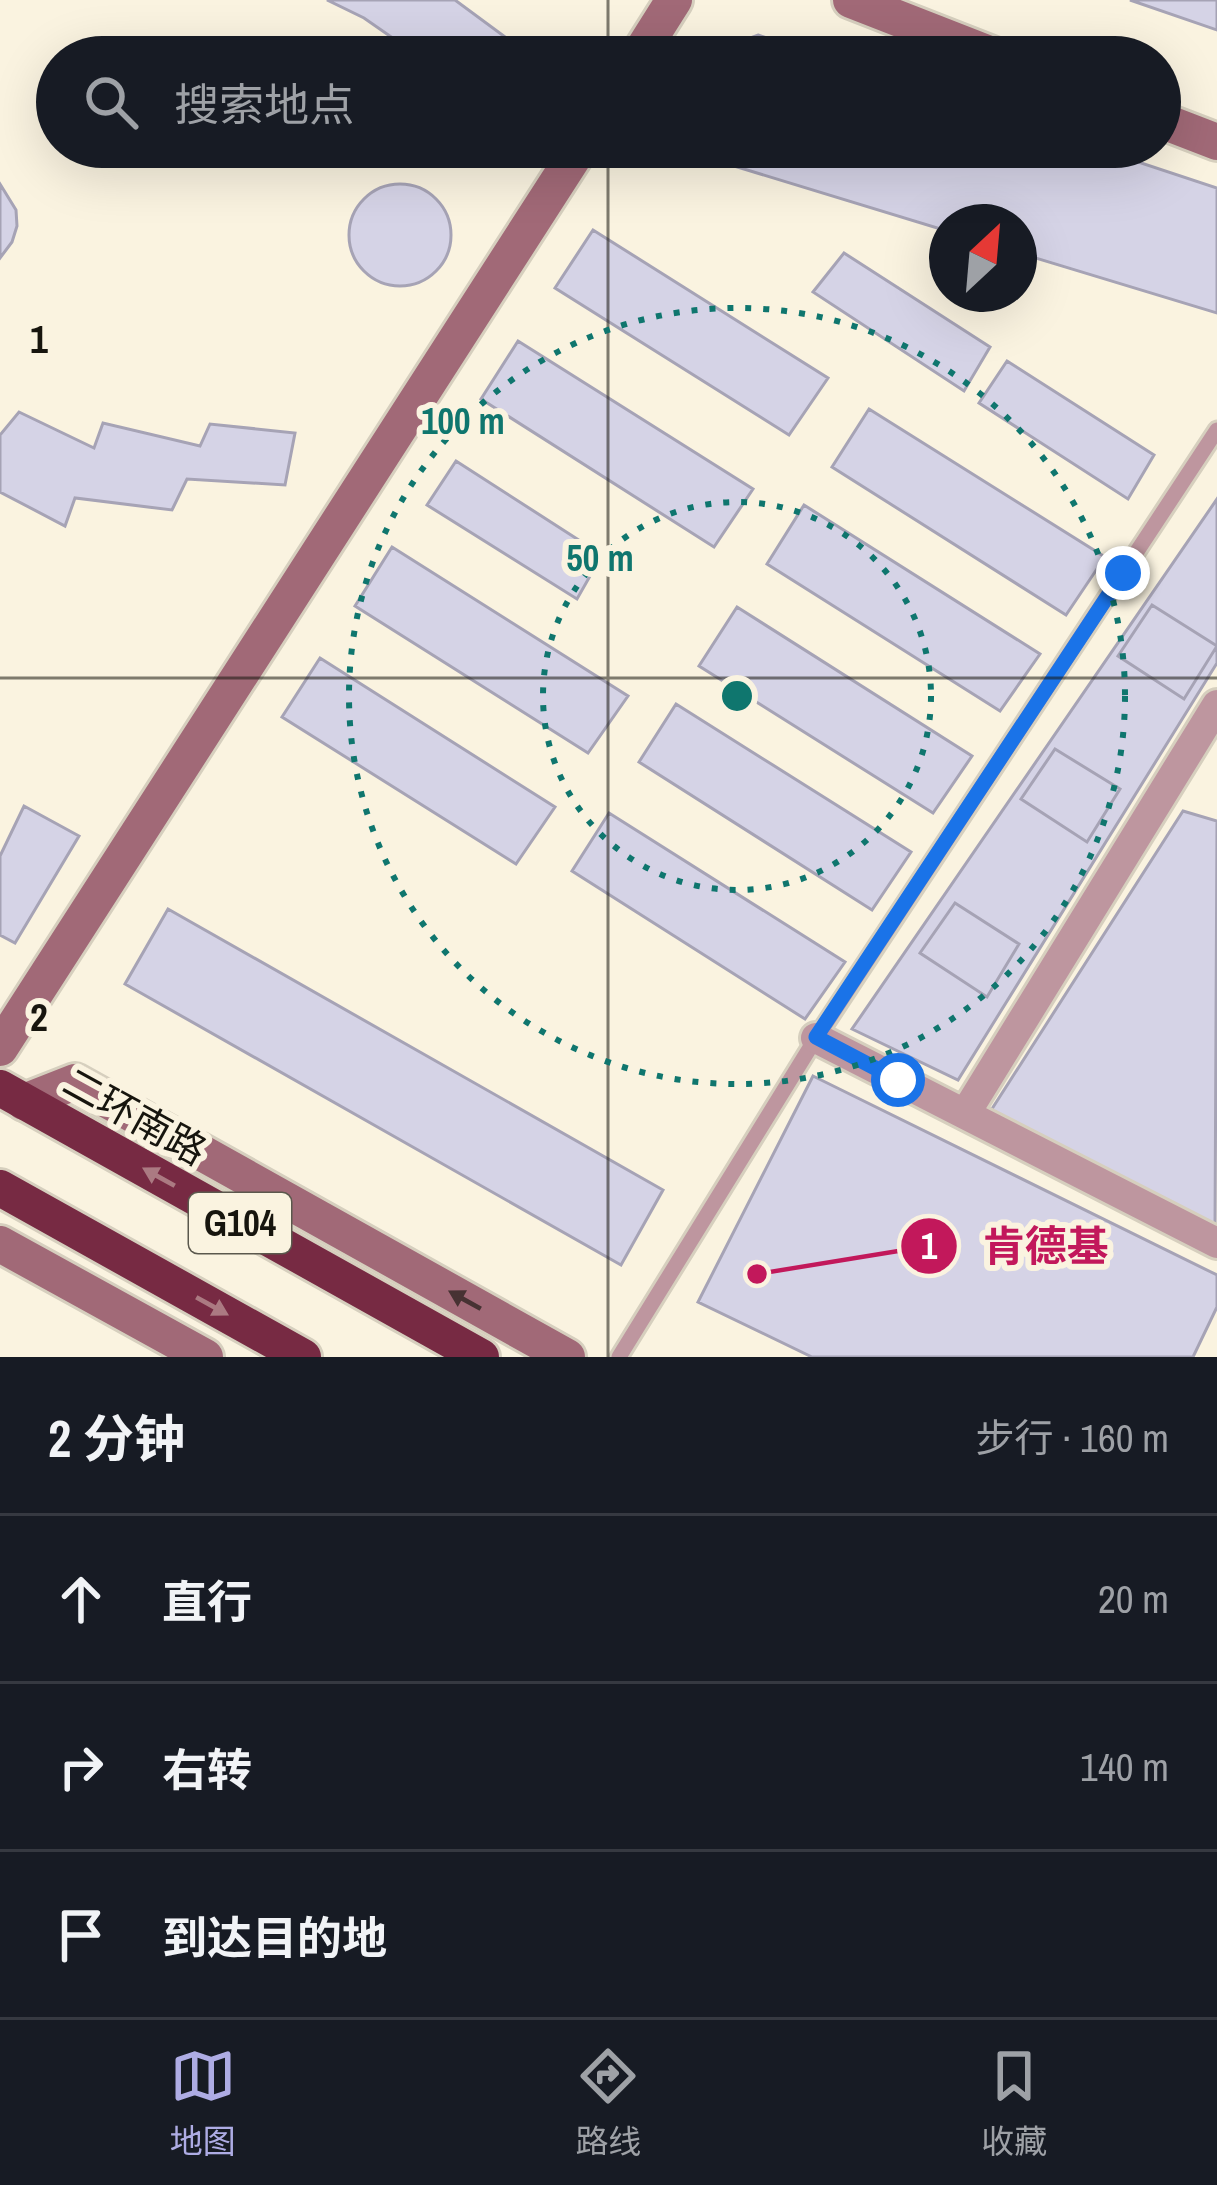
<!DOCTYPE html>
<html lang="zh">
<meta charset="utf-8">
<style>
body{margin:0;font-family:"Archivo Narrow","Noto Sans SC",sans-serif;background:#20242c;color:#f1f3f6}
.compass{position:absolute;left:929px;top:204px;width:108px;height:108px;border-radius:50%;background:#171b24;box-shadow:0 12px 48px #0002;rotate:26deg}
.stop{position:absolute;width:36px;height:36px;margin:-27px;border:9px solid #1a73e8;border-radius:50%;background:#fff}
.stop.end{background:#1a73e8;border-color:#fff;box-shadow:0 3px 12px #0008}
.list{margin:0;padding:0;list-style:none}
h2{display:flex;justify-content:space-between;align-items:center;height:156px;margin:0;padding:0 48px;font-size:51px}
h2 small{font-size:39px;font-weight:400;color:#9ea1a6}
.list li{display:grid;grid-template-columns:78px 1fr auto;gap:36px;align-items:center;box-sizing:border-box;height:168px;padding:0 48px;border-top:3px solid #363941}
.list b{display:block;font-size:45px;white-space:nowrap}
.list em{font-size:39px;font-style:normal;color:#9ea1a6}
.icon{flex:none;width:66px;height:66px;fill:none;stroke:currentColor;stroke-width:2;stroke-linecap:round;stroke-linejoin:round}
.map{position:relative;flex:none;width:1217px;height:1357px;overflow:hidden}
.search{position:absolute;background:#171b24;box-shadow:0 12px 48px #0002;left:36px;right:36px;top:36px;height:132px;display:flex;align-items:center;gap:30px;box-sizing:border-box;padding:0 42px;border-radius:66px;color:#9ea1a6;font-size:45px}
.sheet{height:660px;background:#171b24}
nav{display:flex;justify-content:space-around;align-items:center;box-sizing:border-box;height:168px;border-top:3px solid #363941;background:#171b24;font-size:33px;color:#9ea1a6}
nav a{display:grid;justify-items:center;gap:6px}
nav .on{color:#aeace4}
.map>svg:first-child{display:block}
</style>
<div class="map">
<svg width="1217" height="1357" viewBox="0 0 1217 1357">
<rect width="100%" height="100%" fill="#faf3e0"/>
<path fill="#d5d3e6" stroke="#a6a3b5" stroke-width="3" d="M 327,0 L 455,0 L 532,57 L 420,57 L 364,18 Z
M 1130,0 L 1217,0 L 1217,30 Z
M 758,35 L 823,57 L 700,57 Z
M 672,147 L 1093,147 L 1217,188 L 1217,313 L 1019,253 L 1019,222 L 947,222 L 947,231 Z
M 0,184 L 16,210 L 17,226 L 12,242 L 0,258 Z
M349 235a51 51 0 1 1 102 0a51 51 0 1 1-102 0Z
M 593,230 L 828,378 L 789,435 L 555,288 Z
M 844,253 L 990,347 L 964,391 L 813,292 Z
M 518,341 L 753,489 L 714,547 L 481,399 Z
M 1007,361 L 1154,455 L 1128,499 L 979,403 Z
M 869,409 L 1105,557 L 1066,615 L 832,467 Z
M 19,412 L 94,448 L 103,423 L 200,446 L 210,424 L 295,433 L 285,485 L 187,479 L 172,510 L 75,498 L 65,526 L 0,492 L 0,435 Z
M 456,461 L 602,555 L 577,599 L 427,505 Z
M 1217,499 L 1217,663 L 958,1080 L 852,1029 Z
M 804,505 L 1040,654 L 1000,711 L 767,564 Z
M 392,547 L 628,696 L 588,753 L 355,606 Z
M 1152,605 L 1217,646 L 1184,699 L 1118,656 Z
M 737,607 L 972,756 L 933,813 L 699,666 Z
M 320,658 L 555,807 L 516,864 L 282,717 Z
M 676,704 L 911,852 L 872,910 L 639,762 Z
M 1055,749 L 1120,789 L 1087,842 L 1021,799 Z
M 24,806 L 79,836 L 15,943 L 0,935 L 0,856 Z
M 1183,811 L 1217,821 L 1215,1231 L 990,1112 Z
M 609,813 L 845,962 L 805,1019 L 572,871 Z
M 955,903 L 1019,944 L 987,997 L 920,953 Z
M 168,909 L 663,1190 L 621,1265 L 125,984 Z
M 813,1076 L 1217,1275 L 1217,1307 L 1193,1357 L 812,1357 L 698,1302 Z"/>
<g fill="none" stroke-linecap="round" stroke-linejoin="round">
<g stroke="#d6cfbe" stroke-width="21">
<path id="lane" d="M 619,1357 L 816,1038 L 1217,430"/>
</g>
<g stroke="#d6cfbe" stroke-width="36">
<path id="street" d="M 816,1038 L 1217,1243
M 965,1114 L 1217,705"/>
</g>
<g stroke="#d6cfbe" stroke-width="42">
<path id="secondary" d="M 851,0 L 997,57
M 638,57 L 674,0
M 1160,120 L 1217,142
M 0,1048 L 580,147
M 24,1102 L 75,1082 L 567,1357
M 0,1244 L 205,1357"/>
</g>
<g stroke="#d6cfbe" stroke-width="42">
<path id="highway" d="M 0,1088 L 481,1357
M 0,1188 L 303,1357"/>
</g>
<use href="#lane" stroke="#be969f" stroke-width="15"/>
<use href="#street" stroke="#be969f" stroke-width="30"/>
<use href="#secondary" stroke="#a16977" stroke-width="36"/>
<use href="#highway" stroke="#772a43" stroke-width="36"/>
</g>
<defs><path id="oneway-solid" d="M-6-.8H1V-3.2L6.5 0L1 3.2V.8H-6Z" transform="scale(3)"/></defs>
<g fill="#ab7a82">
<use href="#oneway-solid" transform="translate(159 1177) rotate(-151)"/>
<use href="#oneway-solid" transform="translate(212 1306) rotate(29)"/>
</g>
<use fill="#473233" href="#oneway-solid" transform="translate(465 1300) rotate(-151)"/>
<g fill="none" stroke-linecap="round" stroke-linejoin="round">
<path stroke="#1a73e8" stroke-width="15" d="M 898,1080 L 816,1037 L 1123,573"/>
</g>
<path fill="none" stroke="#17150e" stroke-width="3" stroke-opacity="0.55" d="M 608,0 L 608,57M 608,147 L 608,1357M 0,678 L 1217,678"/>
<g fill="none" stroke="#0f766e" stroke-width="6" stroke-dasharray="6 12">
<circle cx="737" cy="696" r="194"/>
<circle cx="737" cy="696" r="388"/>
</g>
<g text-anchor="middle" stroke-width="12" stroke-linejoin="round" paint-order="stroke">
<rect fill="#faf3e0" stroke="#5b584d" stroke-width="3" x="189" y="1193" width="102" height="60" rx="9"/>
<g font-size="36" font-weight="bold" fill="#17150e">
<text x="240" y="1236">G104</text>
</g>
<g font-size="39" fill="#17150e" stroke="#faf3e0">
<text transform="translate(135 1116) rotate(29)" y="14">二环南路</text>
</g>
</g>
<g font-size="39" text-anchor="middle" font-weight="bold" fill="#17150e" stroke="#faf3e0" stroke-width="12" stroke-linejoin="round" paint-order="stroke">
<text x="39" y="353">1</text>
<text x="39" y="1031">2</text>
</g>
<circle cx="737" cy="696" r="18" fill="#0f766e" stroke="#faf3e0" stroke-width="6"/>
<g font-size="36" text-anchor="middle" font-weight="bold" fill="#0f766e" stroke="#faf3e0" stroke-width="12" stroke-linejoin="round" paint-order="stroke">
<text x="463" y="434">100 m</text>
<text x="600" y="571">50 m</text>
</g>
<path fill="none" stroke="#c2185b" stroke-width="4.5" d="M757 1274L929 1246"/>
<g fill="#c2185b" stroke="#faf3e0" stroke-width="4.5">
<circle cx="757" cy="1274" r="12"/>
<circle cx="929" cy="1246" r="30"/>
</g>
<g font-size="36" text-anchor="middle" font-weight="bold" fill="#fff">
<text x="929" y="1259">1</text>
</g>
<g font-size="42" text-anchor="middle" font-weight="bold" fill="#c2185b" stroke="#faf3e0" stroke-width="12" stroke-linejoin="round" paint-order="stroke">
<text x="1046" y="1261">肯德基</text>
</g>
</svg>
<svg class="compass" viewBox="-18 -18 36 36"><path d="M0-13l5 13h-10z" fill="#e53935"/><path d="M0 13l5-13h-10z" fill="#9ea1a6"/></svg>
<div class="stop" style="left:898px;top:1080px"></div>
<div class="stop end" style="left:1123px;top:573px"></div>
<div class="search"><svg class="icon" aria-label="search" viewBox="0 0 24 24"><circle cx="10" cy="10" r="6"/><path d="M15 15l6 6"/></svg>搜索地点</div>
</div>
<section class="sheet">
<h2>2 分钟<small>步行 · 160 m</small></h2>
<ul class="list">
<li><svg class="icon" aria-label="ahead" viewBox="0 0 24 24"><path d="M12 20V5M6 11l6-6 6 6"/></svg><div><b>直行</b></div><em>20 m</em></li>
<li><svg class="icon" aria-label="right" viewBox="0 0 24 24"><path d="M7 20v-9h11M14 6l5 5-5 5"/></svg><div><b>右转</b></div><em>140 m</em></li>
<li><svg class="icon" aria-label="arrive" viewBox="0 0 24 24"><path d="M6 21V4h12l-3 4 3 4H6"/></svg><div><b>到达目的地</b></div></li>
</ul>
</section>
<nav>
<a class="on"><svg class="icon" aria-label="map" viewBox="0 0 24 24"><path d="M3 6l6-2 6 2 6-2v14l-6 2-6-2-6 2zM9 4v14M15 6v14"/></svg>地图</a>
<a><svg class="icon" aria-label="directions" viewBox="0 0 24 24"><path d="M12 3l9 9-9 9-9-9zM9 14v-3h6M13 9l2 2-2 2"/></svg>路线</a>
<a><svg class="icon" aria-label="saved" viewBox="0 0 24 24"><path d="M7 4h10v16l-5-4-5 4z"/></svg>收藏</a>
</nav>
